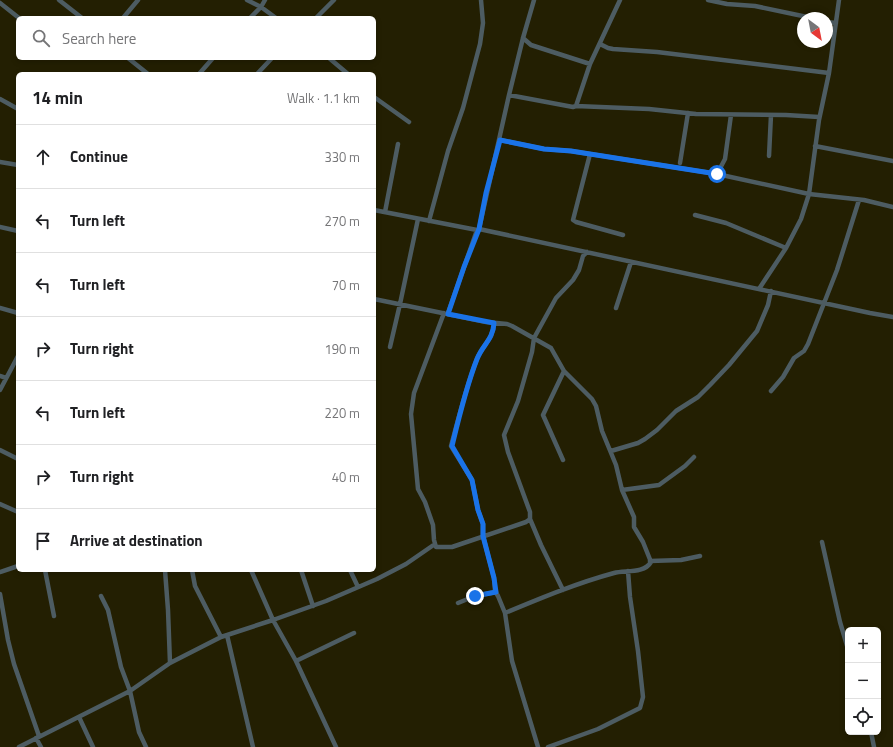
<!DOCTYPE html>
<meta charset="utf-8">
<style>
body{margin:0;font-family:"Titillium Web",sans-serif;background:#f6f6f6;color:#202124}
.controls{position:absolute;right:12px;bottom:12px;display:grid;overflow:hidden;border-radius:6px;box-shadow:0 2px 6px #0003}
.controls button{width:36px;height:36px;display:grid;place-items:center;padding:0;border:0;border-bottom:1px solid #e0e0e0;background:#fff;color:#202124;font:20px sans-serif}
.compass{position:absolute;left:797px;top:12px;width:36px;height:36px;border-radius:50%;background:#fff;box-shadow:0 2px 6px #0003;rotate:148deg}
.stop{position:absolute;width:12px;height:12px;margin:-9px;border:3px solid #1a73e8;border-radius:50%;background:#fff}
.stop.end{background:#1a73e8;border-color:#fff;box-shadow:0 1px 4px #0008}
.list{margin:0;padding:0;list-style:none}
h2{display:flex;justify-content:space-between;align-items:center;height:52px;margin:0;padding:0 16px;font-size:17px}
h2 small{font-size:13px;font-weight:400;color:#757577}
.list li{display:grid;grid-template-columns:26px 1fr auto;gap:12px;align-items:center;box-sizing:border-box;height:64px;padding:0 16px;border-top:1px solid #e0e0e0}
.list b{display:block;font-size:15px;white-space:nowrap}
.list em{font-size:13px;font-style:normal;color:#757577}
.icon{flex:none;width:22px;height:22px;fill:none;stroke:currentColor;stroke-width:2;stroke-linecap:round;stroke-linejoin:round}
.map{position:relative;flex:none;width:893px;height:747px;overflow:hidden}
.search{position:absolute;background:#fff;box-shadow:0 2px 6px #0003;left:16px;top:16px;width:360px;height:44px;display:flex;align-items:center;gap:10px;box-sizing:border-box;padding:0 14px;border-radius:6px;color:#757577;font-size:15px}
.panel{position:absolute;background:#fff;box-shadow:0 2px 6px #0003;left:16px;top:72px;width:360px;height:500px;border-radius:6px}
.map>svg:first-child{display:block}
</style>
<div class="map">
<svg width="893" height="747" viewBox="0 0 893 747">
<rect width="100%" height="100%" fill="#231f02"/>
<g fill="none" stroke-linecap="round" stroke-linejoin="round">
<path stroke="#4d5c62" stroke-width="4.5" d="M 59,0 L 82,18
M 247,0 L 261,7 L 276,18
M 708,0 L 727,4 L 755,6 L 812,18
M 0,3 L 19,18
M 123,18 L 138,0
M 250,18 L 261,7 L 265,0
M 316,18 L 334,0
M 827,22 L 836,23
M 523,38 L 531,45 L 590,64
M 600,44 L 608,48 L 613,49 L 657,52 L 829,73
M 128,58 L 148,74
M 329,58 L 348,74
M 199,74 L 213,58
M 257,74 L 272,58
M 509,95 L 523,38 L 534,0
M 374,97 L 409,122
M 0,99 L 18,109
M 576,106 L 649,109 L 696,114 L 786,115 L 819,117
M 500,140 L 544,149 L 571,151 L 717,174 L 809,194 L 864,200 L 893,207
M 815,146 L 893,161
M 590,154 L 573,220 L 576,222 L 623,235
M 769,156 L 771,115
M 0,162 L 18,165
M 680,163 L 688,113
M 717,174 L 725,159 L 731,115
M 374,210 L 477,230 L 479,229 L 509,95 L 573,107 L 576,106 L 590,64 L 620,0
M 385,212 L 398,144
M 695,215 L 726,223 L 786,248
M 429,221 L 448,151 L 463,108 L 480,44 L 483,23 L 481,0
M 0,227 L 18,231
M 479,229 L 870,313 L 893,317
M 759,289 L 786,248 L 801,219 L 809,194 L 819,120 L 829,73 L 839,0
M 374,299 L 486,322 L 507,324 L 512,326 L 551,348 L 564,371 L 592,399 L 596,406 L 602,431 L 616,465 L 622,490 L 634,517 L 634,527 L 643,542 L 651,562 C 644,574 625,570 614,573 C 577,583 541,598 505,613
M 0,308 L 18,313
M 616,308 L 631,262
M 444,313 L 414,393 L 411,414 L 418,489 L 425,502 L 433,525 L 434,540 L 436,547 L 452,547 L 526,522 L 530,519 L 530,512 L 508,452 L 504,435 L 518,401 L 532,352 L 534,338 L 556,298 L 573,280 L 579,270 L 583,256 L 587,252
M 448,313 L 477,230
M 494,323 C 493,340 483,344 477,359 C 466,387 459,417 451,446 L 472,480 L 478,510 L 483,524 L 483,536 L 494,578 L 495,591 L 498,596 L 505,613 L 512,661 L 538,747
M 390,347 L 400,304 L 418,219
M 0,376 L 6,378
M 0,390 L 18,356
M 771,391 L 783,377 L 794,358 L 804,351 L 808,344 L 837,270 L 859,200
M 0,450 L 18,459
M 611,451 L 638,443 L 645,439 L 657,430 L 676,411 L 698,397 L 710,385 L 729,365 L 757,331 L 768,305 L 771,291
M 563,460 L 543,415 L 564,371
M 622,490 L 659,485 L 685,466 L 694,457
M 0,504 L 18,512
M 530,519 L 541,545 L 563,590
M 822,542 L 840,622 L 848,649
M 651,562 L 650,561 L 681,560 L 700,556
M 45,570 L 54,616
M 165,570 L 168,610 L 170,663
M 192,570 L 195,586 L 221,637
M 301,570 L 313,606
M 350,570 L 358,587
M 0,572 L 18,566
M 0,594 L 8,640 L 14,664 L 39,736
M 101,596 L 108,610 L 121,667 L 130,691 L 139,732 L 146,747
M 458,603 L 475,596 L 496,592
M 227,635 L 253,747
M 296,661 L 354,633
M 79,717 L 93,747
M 871,732 L 874,747
M 36,738 L 41,747
M 19,747 L 130,691 L 170,663 L 221,637 L 273,620 L 251,570
M 336,747 L 296,661 L 273,620 L 326,601 L 377,579 L 406,564 L 435,544
M 548,747 L 598,729 L 640,708 L 643,697 L 638,651 L 630,597 L 628,571"/>
</g>
<g fill="none" stroke-linecap="round" stroke-linejoin="round">
<path stroke="#1a73e8" stroke-width="5" d="M 475,596 L 496,592 L 494,578 L 483,536 L 483,524 L 478,510 L 472,480 L 452,446 C 459,417 466,387 477,359 C 483,344 493,340 494,323 L 448,314 L 464,267 L 479,229 L 486,193 L 500,140 L 544,149 L 571,151 L 717,174"/>
</g>
</svg>
<div class="controls">
<button>+</button>
<button>−</button>
<button><svg class="icon" aria-label="locate" viewBox="0 0 24 24"><circle cx="12" cy="12" r="6"/><path d="M12 2v4M12 18v4M2 12h4M18 12h4"/></svg></button>
</div>
<svg class="compass" viewBox="-18 -18 36 36"><path d="M0-13l5 13h-10z" fill="#e53935"/><path d="M0 13l5-13h-10z" fill="#757577"/></svg>
<div class="stop" style="left:717px;top:174px"></div>
<div class="stop end" style="left:475px;top:596px"></div>
<div class="search"><svg class="icon" aria-label="search" viewBox="0 0 24 24"><circle cx="10" cy="10" r="6"/><path d="M15 15l6 6"/></svg>Search here</div>
<section class="panel">
<h2>14 min<small>Walk · 1.1 km</small></h2>
<ul class="list">
<li><svg class="icon" aria-label="ahead" viewBox="0 0 24 24"><path d="M12 20V5M6 11l6-6 6 6"/></svg><div><b>Continue</b></div><em>330 m</em></li>
<li><svg class="icon" aria-label="left" viewBox="0 0 24 24"><path d="M17 20v-9H6M10 6l-5 5 5 5"/></svg><div><b>Turn left</b></div><em>270 m</em></li>
<li><svg class="icon" aria-label="left" viewBox="0 0 24 24"><path d="M17 20v-9H6M10 6l-5 5 5 5"/></svg><div><b>Turn left</b></div><em>70 m</em></li>
<li><svg class="icon" aria-label="right" viewBox="0 0 24 24"><path d="M7 20v-9h11M14 6l5 5-5 5"/></svg><div><b>Turn right</b></div><em>190 m</em></li>
<li><svg class="icon" aria-label="left" viewBox="0 0 24 24"><path d="M17 20v-9H6M10 6l-5 5 5 5"/></svg><div><b>Turn left</b></div><em>220 m</em></li>
<li><svg class="icon" aria-label="right" viewBox="0 0 24 24"><path d="M7 20v-9h11M14 6l5 5-5 5"/></svg><div><b>Turn right</b></div><em>40 m</em></li>
<li><svg class="icon" aria-label="arrive" viewBox="0 0 24 24"><path d="M6 21V4h12l-3 4 3 4H6"/></svg><div><b>Arrive at destination</b></div></li>
</ul>
</section>
</div>
